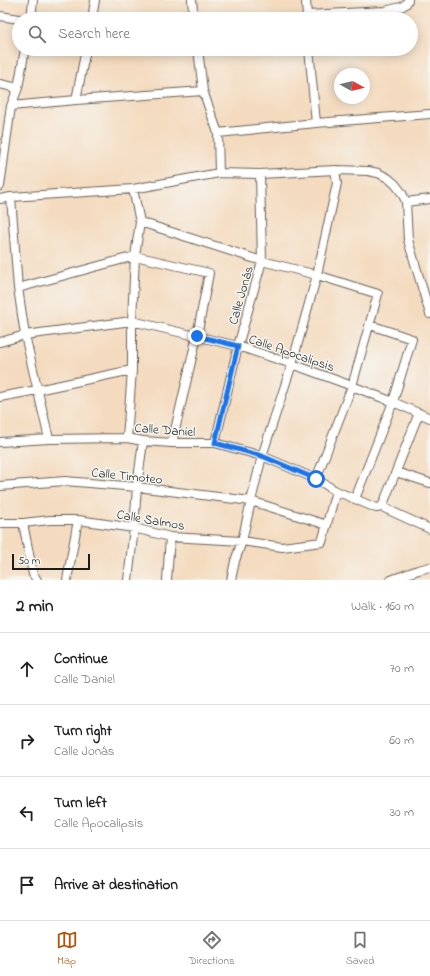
<!DOCTYPE html>
<meta charset="utf-8">
<style>
body{margin:0;font-family:"Indie Flower",sans-serif;background:#f6f6f6;color:#202124}
.compass{position:absolute;left:334px;top:68px;width:36px;height:36px;border-radius:50%;background:#fff;box-shadow:0 2px 10px #0003;rotate:98deg}
.scale{position:absolute;left:12px;bottom:10px;width:78px;box-sizing:border-box;padding-left:4px;border:2px solid #1c1c1c;border-top:0;font-size:11px;line-height:14px;white-space:nowrap;color:#1c1c1c;-webkit-text-stroke:3px #f6f6f2;paint-order:stroke}
.stop{position:absolute;width:12px;height:12px;margin:-9px;border:3px solid #1a73e8;border-radius:50%;background:#fff}
.stop.end{background:#1a73e8;border-color:#fff;box-shadow:0 1px 4px #0008}
.list{margin:0;padding:0;list-style:none}
h2{display:flex;justify-content:space-between;align-items:center;height:52px;margin:0;padding:0 16px;font-size:17px}
h2 small{font-size:13px;font-weight:400;color:#757577}
.list li{display:grid;grid-template-columns:26px 1fr auto;gap:12px;align-items:center;box-sizing:border-box;height:72px;padding:0 16px;border-top:1px solid #e0e0e0}
.list b{display:block;font-size:15px;white-space:nowrap}
.list p{margin:0;font-size:13px;white-space:nowrap;color:#757577}
.list em{font-size:13px;font-style:normal;color:#757577}
.icon{flex:none;width:22px;height:22px;fill:none;stroke:currentColor;stroke-width:2;stroke-linecap:round;stroke-linejoin:round}
.map{position:relative;flex:none;width:430px;height:580px;overflow:hidden}
.search{position:absolute;background:#fff;box-shadow:0 2px 10px #0003;left:12px;right:12px;top:12px;height:44px;display:flex;align-items:center;gap:10px;box-sizing:border-box;padding:0 14px;border-radius:22px;color:#757577;font-size:15px}
.sheet{height:340px;background:#fff}
nav{display:flex;justify-content:space-around;align-items:center;box-sizing:border-box;height:56px;border-top:1px solid #e0e0e0;background:#fff;font-size:11px;color:#757577}
nav a{display:grid;justify-items:center;gap:2px}
nav .on{color:#b45309}
.map>svg:first-child{display:block}
</style>
<div class="map">
<svg width="430" height="580" viewBox="0 0 430 580">
<rect width="100%" height="100%" fill="#f6f6f2"/>
<filter id="ink" filterUnits="userSpaceOnUse"><feTurbulence type="fractalNoise" baseFrequency=".025" numOctaves="2"/><feDisplacementMap in="SourceGraphic" scale="8" xChannelSelector="R" yChannelSelector="G"/><feConvolveMatrix kernelMatrix="1 2 1 2 8 2 1 2 1" color-interpolation-filters="sRGB"/></filter>
<filter id="wash" filterUnits="userSpaceOnUse"><feTurbulence type="fractalNoise" baseFrequency=".012" numOctaves="4" result="noise"/><feDisplacementMap in="SourceGraphic" scale="16" xChannelSelector="R" yChannelSelector="G"/><feGaussianBlur stdDeviation="0.9" result="paint"/><feColorMatrix in="noise" values="0 0 0 0 0 0 0 0 0 0 0 0 0 0 0 0 0 1.4 0 .05"/><feComposite in="paint" operator="in"/></filter>
<g filter="url(#wash)">
<rect width="100%" height="100%" fill="#f4dbbf"/>
</g>
<g filter="url(#ink)">
<g fill="none" stroke-linecap="round" stroke-linejoin="round">
<g stroke="#685f55" stroke-width="10">
<path id="street" d="M 192,0 L 194,19
M 306,0 L 307,19
M 307,15 L 385,11 L 401,7 L 406,4 L 408,0
M 0,16 L 19,19
M 31,19 L 33,0
M 92,19 L 95,0
M 147,19 L 193,15
M 198,49 L 203,91 L 218,133 L 219,173
M 309,49 L 316,123
M 0,84 L 18,88
M 76,100 L 86,49
M 11,106 L 76,100 L 203,91
M 218,133 L 316,123 L 430,114
M 0,186 L 11,106 L 18,88 L 25,49
M 11,197 L 18,288 L 25,335 L 49,439
M 0,199 L 11,197 L 133,189 L 219,173 L 260,174 L 335,170 L 368,171 L 378,173 L 388,178 L 395,184 L 402,193 L 406,202 L 408,240 L 430,314
M 406,202 L 430,199
M 140,222 L 262,261 L 317,275 L 378,294 L 352,386 L 316,479
M 18,288 L 135,256 L 209,273 L 197,336 L 172,443
M 0,342 L 25,335 L 132,321 L 238,346 L 292,364 L 352,386 L 393,402 L 430,418
M 0,397 L 37,390 L 132,370
M 127,438 L 132,370 L 132,321 L 135,256 L 140,222 L 133,189
M 0,442 L 49,439 L 127,438 L 143,441 L 172,443 L 215,443 L 262,456 L 316,479 L 336,491 L 355,499 L 376,508 L 382,507 L 430,529
M 215,443 L 238,346 L 262,261 L 260,174
M 396,472 L 430,483
M 0,486 L 65,481 L 137,487 L 251,501 L 327,525
M 355,499 L 393,402 L 412,339 L 370,325
M 382,507 L 419,413
M 0,523 L 23,523 L 50,520 L 78,520 L 134,528 L 170,537 L 242,541 L 282,547 L 322,542 L 336,491
M 23,523 L 33,574 L 37,580
M 67,580 L 78,520
M 128,580 L 134,528 L 137,487 L 143,441
M 167,580 L 170,537
M 231,580 L 235,561 L 242,541 L 251,501 L 262,456 L 292,364 L 317,275 L 337,183 L 335,170
M 391,580 L 418,570 L 430,567"/>
</g>
<use href="#street" stroke="#fff" stroke-width="8"/>
</g>
</g>
<g fill="none" stroke-linecap="round" stroke-linejoin="round" filter="url(#ink)">
<path stroke="#1a73e8" stroke-width="5" d="M 197,336 L 238,346 L 215,443 L 262,456 L 316,479"/>
</g>
<g text-anchor="middle" stroke-width="3" stroke-linejoin="round" paint-order="stroke">
<g font-size="13" fill="#1c1c1c" stroke="#f6f6f2">
<text transform="translate(240 295) rotate(-74)" y="5">Calle Jonás</text>
<text transform="translate(292 352) rotate(19)" y="5">Calle Apocalipsis</text>
<text transform="translate(165 429) rotate(4)" y="5">Calle Daniel</text>
<text transform="translate(127 475) rotate(6)" y="5">Calle Timoteo</text>
<text transform="translate(151 519) rotate(10)" y="5">Calle Salmos</text>
</g>
</g>
</svg>
<svg class="compass" viewBox="-18 -18 36 36"><path d="M0-13l5 13h-10z" fill="#e53935"/><path d="M0 13l5-13h-10z" fill="#757577"/></svg>
<div class="scale">50 m</div>
<div class="stop" style="left:316px;top:479px"></div>
<div class="stop end" style="left:197px;top:336px"></div>
<div class="search"><svg class="icon" aria-label="search" viewBox="0 0 24 24"><circle cx="10" cy="10" r="6"/><path d="M15 15l6 6"/></svg>Search here</div>
</div>
<section class="sheet">
<h2>2 min<small>Walk · 160 m</small></h2>
<ul class="list">
<li><svg class="icon" aria-label="ahead" viewBox="0 0 24 24"><path d="M12 20V5M6 11l6-6 6 6"/></svg><div><b>Continue</b><p>Calle Daniel</p></div><em>70 m</em></li>
<li><svg class="icon" aria-label="right" viewBox="0 0 24 24"><path d="M7 20v-9h11M14 6l5 5-5 5"/></svg><div><b>Turn right</b><p>Calle Jonás</p></div><em>60 m</em></li>
<li><svg class="icon" aria-label="left" viewBox="0 0 24 24"><path d="M17 20v-9H6M10 6l-5 5 5 5"/></svg><div><b>Turn left</b><p>Calle Apocalipsis</p></div><em>30 m</em></li>
<li><svg class="icon" aria-label="arrive" viewBox="0 0 24 24"><path d="M6 21V4h12l-3 4 3 4H6"/></svg><div><b>Arrive at destination</b></div></li>
</ul>
</section>
<nav>
<a class="on"><svg class="icon" aria-label="map" viewBox="0 0 24 24"><path d="M3 6l6-2 6 2 6-2v14l-6 2-6-2-6 2zM9 4v14M15 6v14"/></svg>Map</a>
<a><svg class="icon" aria-label="directions" viewBox="0 0 24 24"><path d="M12 3l9 9-9 9-9-9zM9 14v-3h6M13 9l2 2-2 2"/></svg>Directions</a>
<a><svg class="icon" aria-label="saved" viewBox="0 0 24 24"><path d="M7 4h10v16l-5-4-5 4z"/></svg>Saved</a>
</nav>
